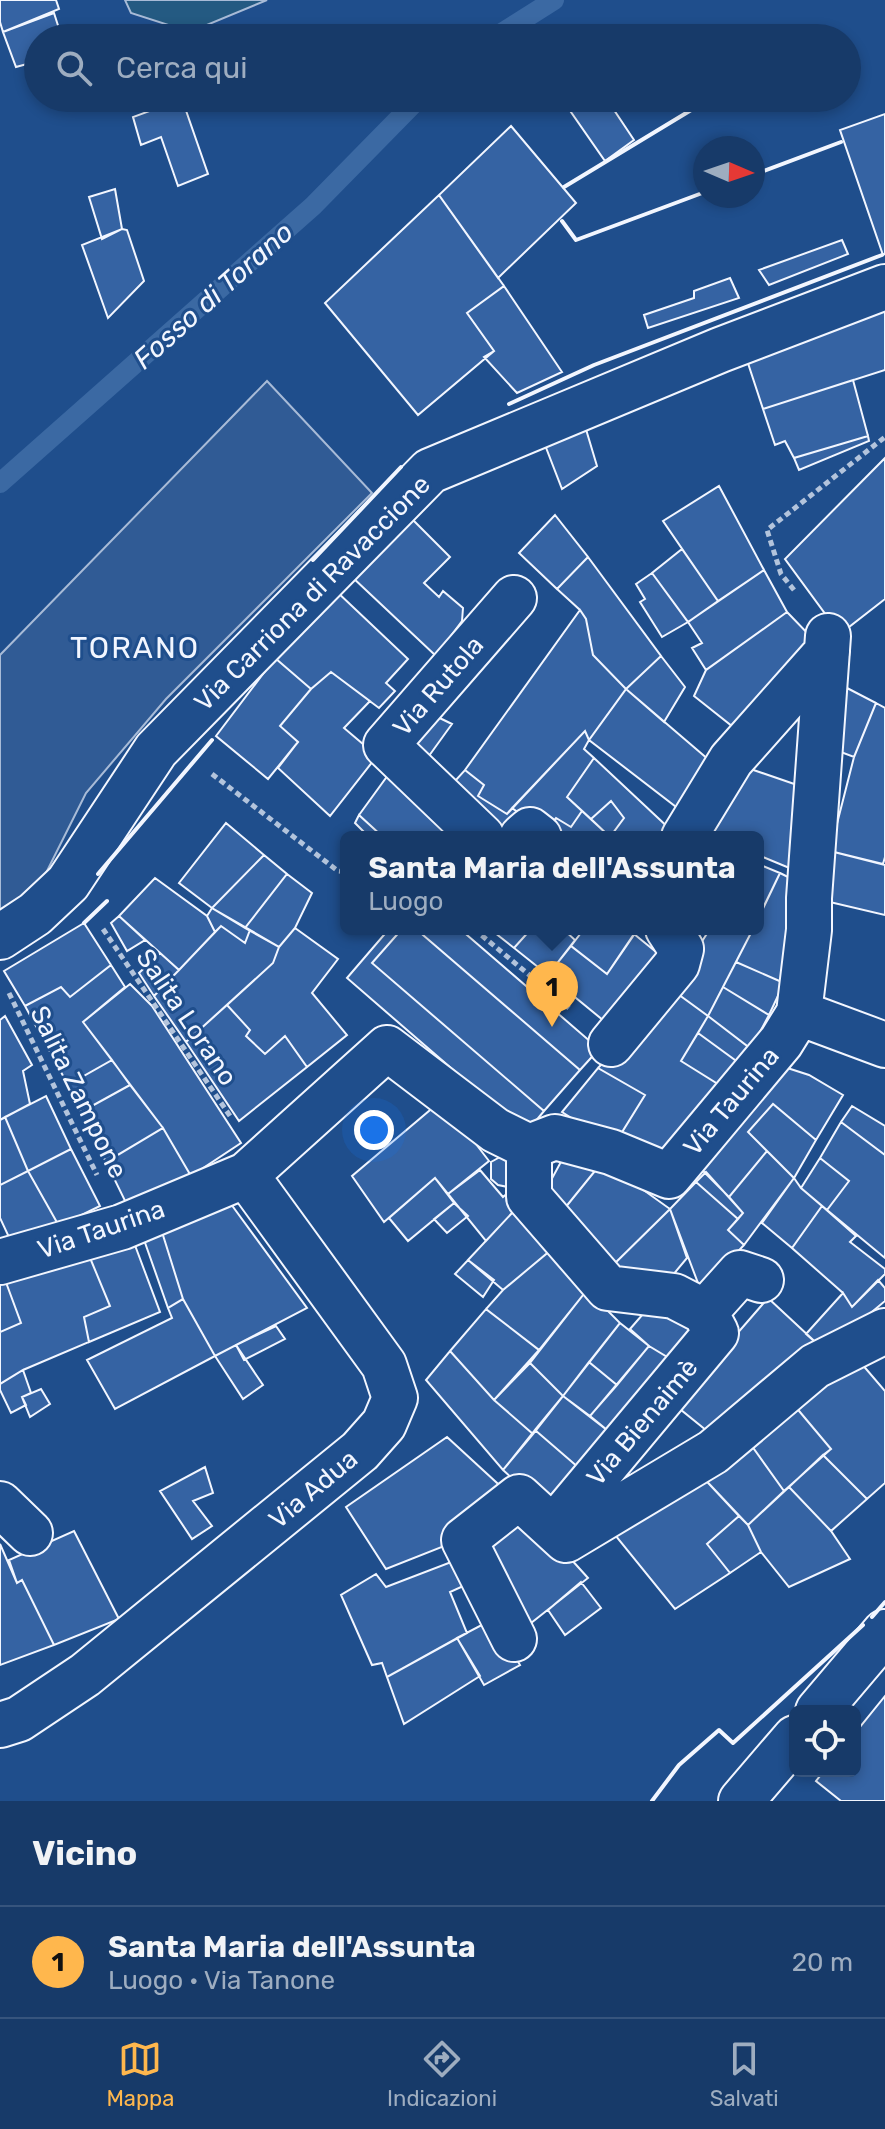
<!DOCTYPE html>
<html lang="it">
<meta charset="utf-8">
<style>
body{margin:0;font-family:Rubik,sans-serif;background:#20416f;color:#f1f3f6}
.controls{position:absolute;right:24px;bottom:24px;display:grid;overflow:hidden;border-radius:12px;box-shadow:0 4px 12px #0003}
.controls button{width:72px;height:72px;display:grid;place-items:center;padding:0;border:0;border-bottom:2px solid #36547d;background:#173a69;color:#f1f3f6;font:40px sans-serif}
.compass{position:absolute;left:693px;top:136px;width:72px;height:72px;border-radius:50%;background:#173a69;box-shadow:0 4px 12px #0003;rotate:92deg}
.you{position:absolute;left:374px;top:1130px;width:28px;height:28px;margin:-20px;border:6px solid #fff;border-radius:50%;background:#1a73e8;box-shadow:0 0 0 12px #1a73e833}
.badge{display:grid;place-items:center;width:52px;height:52px;border-radius:50%;background:#ffb74d;color:#111;font-size:26px;font-weight:700}
.pin{position:absolute;translate:-50% -66px;filter:drop-shadow(0 2px 4px #0008)}
.pin::after{content:'';position:absolute;top:42px;width:28px;height:24px;background:inherit;clip-path:polygon(0 0,100% 0,50% 100%)}
.popup{position:absolute;left:340px;top:831px;width:424px;height:104px;box-sizing:border-box;display:grid;place-content:center;border-radius:12px;background:#173a69;filter:drop-shadow(0 2px 6px #0005);font-size:26px;white-space:nowrap;color:#9eadc0}
.popup b{font-size:30px;color:#f1f3f6}
.popup::after{content:'';position:absolute;left:50%;top:100%;margin-left:-16px;border:16px solid transparent;border-top-color:#173a69}
.list{margin:0;padding:0;list-style:none}
h2{display:flex;justify-content:space-between;align-items:center;height:104px;margin:0;padding:0 32px;font-size:34px}
h2 small{font-size:26px;font-weight:400;color:#9eadc0}
.list li{display:grid;grid-template-columns:52px 1fr auto;gap:24px;align-items:center;box-sizing:border-box;height:112px;padding:0 32px;border-top:2px solid #36547d}
.list b{display:block;font-size:30px;white-space:nowrap}
.list p{margin:0;font-size:26px;white-space:nowrap;color:#9eadc0}
.list em{font-size:26px;font-style:normal;color:#9eadc0}
.icon{flex:none;width:44px;height:44px;fill:none;stroke:currentColor;stroke-width:2;stroke-linecap:round;stroke-linejoin:round}
.map{position:relative;flex:none;width:885px;height:1801px;overflow:hidden}
.search{position:absolute;background:#173a69;box-shadow:0 4px 12px #0003;left:24px;right:24px;top:24px;height:88px;display:flex;align-items:center;gap:20px;box-sizing:border-box;padding:0 28px;border-radius:44px;color:#9eadc0;font-size:30px}
.sheet{height:216px;background:#173a69}
nav{display:flex;justify-content:space-around;align-items:center;box-sizing:border-box;height:112px;border-top:2px solid #36547d;background:#173a69;font-size:22px;color:#9eadc0}
nav a{display:grid;justify-items:center;gap:4px}
nav .on{color:#ffb74d}
.map>svg:first-child{display:block}
</style>
<div class="map">
<svg width="885" height="1801" viewBox="0 0 885 1801">
<rect width="100%" height="100%" fill="#1f4e8c"/>
<path fill="#245a82" stroke="#a8bbd7" stroke-width="2" d="M 125,0 L 267,0 L 190,32 L 131,13 Z"/>
<path fill="#305b95" stroke="#a8bbd7" stroke-width="2" d="M 267,381 L 372,493 L 166,699 L 86,793 L 31,903 L 0,920 L 0,655 Z"/>
<g fill="none" stroke-linecap="round" stroke-linejoin="round">
<path stroke="#3b69a3" stroke-width="20" d="M 494,38 L 554,0
M 0,483 L 313,206 L 419,98"/>
</g>
<path fill="#3563a3" stroke="#f2f6ff" stroke-width="2" d="M 0,0 L 56,0 L 59,9 L 3,32 L 0,22 Z
M 54,13 L 62,38 L 38,38 L 38,61 L 16,67 L 3,32 Z
M 570,98 L 606,98 L 634,140 L 605,161 L 564,102 Z
M 182,99 L 208,174 L 178,186 L 161,137 L 141,145 L 133,117 Z
M 885,114 L 885,254 L 883,255 L 840,130 Z
M 511,126 L 576,203 L 498,278 L 439,195 Z
M 115,189 L 122,229 L 102,239 L 89,197 Z
M 439,195 L 504,286 L 467,313 L 494,351 L 418,415 L 325,303 Z
M 122,229 L 127,230 L 144,281 L 108,318 L 82,245 Z
M 842,240 L 848,254 L 769,285 L 759,270 Z
M 730,278 L 739,298 L 648,328 L 644,315 L 694,298 L 694,291 Z
M 504,286 L 562,372 L 517,393 L 484,357 L 494,351 L 467,313 Z
M 885,305 L 885,370 L 763,409 L 745,354 Z
M 853,380 L 868,436 L 794,458 L 785,441 L 775,445 L 763,409 Z
M 585,426 L 597,466 L 562,489 L 545,445 Z
M 868,436 L 869,441 L 799,470 L 794,458 Z
M 885,458 L 885,599 L 840,634 L 785,559 Z
M 719,486 L 764,570 L 718,601 L 663,521 Z
M 555,515 L 588,557 L 557,589 L 519,553 Z
M 413,520 L 450,557 L 424,583 L 439,597 L 443,591 L 463,608 L 462,621 L 436,656 L 351,576 Z
M 682,549 L 718,601 L 688,622 L 652,573 Z
M 588,557 L 661,656 L 626,689 L 593,655 L 586,619 L 580,610 L 557,589 Z
M 764,570 L 787,612 L 706,670 L 692,648 L 702,643 L 688,622 Z
M 652,573 L 688,622 L 662,637 L 640,602 L 645,599 L 636,584 Z
M 335,590 L 408,659 L 386,683 L 395,691 L 379,708 L 331,672 L 311,689 L 275,658 Z
M 580,610 L 586,619 L 593,655 L 626,689 L 589,740 L 585,731 L 507,814 L 478,796 L 484,785 L 465,770 Z
M 787,612 L 815,641 L 742,734 L 694,696 L 706,670 Z
M 661,656 L 685,687 L 664,722 L 626,689 Z
M 275,658 L 311,689 L 280,726 L 298,742 L 268,779 L 216,736 Z
M 331,672 L 370,701 L 344,728 L 377,756 L 330,816 L 278,768 L 298,742 L 280,726 L 311,689 Z
M 847,688 L 876,703 L 854,757 L 830,748 Z
M 626,689 L 716,766 L 684,813 L 589,740 Z
M 876,703 L 885,708 L 885,857 L 883,864 L 830,851 L 854,757 Z
M 423,710 L 452,724 L 426,760 L 402,745 Z
M 585,731 L 589,740 L 584,749 L 594,758 L 567,797 L 582,811 L 571,827 L 556,818 L 545,831 L 512,808 Z
M 594,758 L 673,832 L 670,837 L 610,837 L 624,818 L 611,801 L 591,819 L 567,797 Z
M 736,764 L 803,787 L 799,872 L 758,855 L 758,837 L 717,837 L 698,829 Z
M 465,770 L 484,785 L 478,796 L 507,814 L 512,808 L 526,818 L 509,837 L 444,793 Z
M 391,771 L 467,837 L 383,837 L 359,815 Z
M 611,801 L 624,818 L 610,837 L 591,819 Z
M 582,811 L 610,837 L 553,837 L 545,831 L 556,818 L 571,827 Z
M 359,815 L 383,837 L 369,837 L 355,823 Z
M 226,823 L 264,855 L 212,908 L 179,883 Z
M 830,851 L 885,865 L 885,915 L 817,899 Z
M 264,855 L 287,874 L 245,928 L 212,908 Z
M 758,864 L 780,873 L 763,908 L 758,906 Z
M 780,873 L 800,883 L 784,983 L 736,962 L 753,929 L 758,929 L 758,919 Z
M 287,874 L 312,893 L 295,928 L 279,947 L 245,928 Z
M 155,878 L 207,916 L 215,932 L 179,970 L 119,916 Z
M 212,908 L 250,930 L 245,943 L 221,926 L 215,932 L 207,916 Z
M 119,916 L 145,940 L 127,951 L 111,923 Z
M 84,923 L 111,965 L 70,997 L 61,987 L 25,1006 L 4,971 Z
M 221,926 L 245,943 L 250,930 L 279,947 L 273,963 L 186,1042 L 154,996 Z
M 295,928 L 338,959 L 312,993 L 347,1035 L 307,1067 L 285,1036 L 265,1054 L 246,1036 L 250,1030 L 227,1005 L 273,963 L 279,947 Z
M 389,929 L 402,929 L 372,963 L 544,1111 L 526,1133 L 347,978 Z
M 402,929 L 416,929 L 580,1070 L 544,1111 L 372,963 Z
M 416,929 L 460,929 L 599,1049 L 580,1070 Z
M 490,929 L 531,929 L 514,948 Z
M 531,929 L 563,929 L 575,940 L 548,975 L 514,948 Z
M 584,929 L 638,929 L 607,974 L 571,946 Z
M 710,929 L 753,929 L 708,1016 L 671,989 Z
M 634,934 L 666,960 L 615,1030 L 548,975 L 571,946 L 607,974 Z
M 160,953 L 179,970 L 154,996 L 139,973 Z
M 736,962 L 784,983 L 769,1015 L 723,987 Z
M 111,965 L 125,987 L 83,1022 L 112,1060 L 68,1085 L 25,1006 L 61,987 L 70,997 Z
M 130,984 L 152,1006 L 241,1143 L 191,1176 L 163,1128 L 83,1022 Z
M 723,987 L 769,1015 L 751,1049 L 708,1016 Z
M 671,989 L 708,1016 L 681,1061 L 721,1086 L 653,1166 L 614,1145 L 645,1095 L 598,1068 Z
M 227,1005 L 250,1030 L 246,1036 L 265,1054 L 285,1036 L 307,1067 L 239,1121 L 186,1042 Z
M 5,1016 L 32,1065 L 23,1071 L 30,1104 L 0,1120 L 0,1020 Z
M 708,1016 L 751,1049 L 739,1063 L 698,1033 Z
M 698,1033 L 739,1063 L 721,1086 L 681,1061 Z
M 112,1060 L 130,1085 L 81,1112 L 68,1085 Z
M 775,1064 L 809,1075 L 843,1095 L 816,1140 L 773,1104 L 748,1132 L 767,1151 L 729,1197 L 692,1160 Z
M 598,1068 L 645,1095 L 614,1145 L 562,1112 Z
M 130,1085 L 163,1128 L 106,1162 L 81,1112 Z
M 46,1096 L 71,1149 L 28,1171 L 5,1117 Z
M 442,1100 L 489,1161 L 448,1194 L 435,1178 L 384,1222 L 352,1176 Z
M 773,1104 L 816,1140 L 794,1178 L 748,1132 Z
M 852,1106 L 885,1126 L 885,1155 L 841,1122 Z
M 5,1117 L 28,1171 L 0,1185 L 0,1120 Z
M 841,1122 L 885,1155 L 885,1258 L 827,1210 L 849,1181 L 820,1158 Z
M 163,1128 L 191,1176 L 129,1209 L 106,1162 Z
M 569,1147 L 603,1161 L 556,1219 L 543,1195 Z
M 71,1149 L 100,1206 L 59,1226 L 28,1171 Z
M 767,1151 L 794,1178 L 744,1245 L 728,1230 L 743,1213 L 729,1197 Z
M 500,1157 L 519,1166 L 508,1187 L 498,1185 L 491,1179 L 491,1162 Z
M 820,1158 L 849,1181 L 827,1210 L 801,1188 Z
M 603,1161 L 670,1209 L 608,1270 L 556,1219 Z
M 480,1170 L 503,1197 L 510,1191 L 522,1216 L 512,1213 L 486,1241 L 448,1194 Z
M 28,1171 L 59,1226 L 14,1248 L 0,1218 L 0,1185 Z
M 706,1172 L 743,1213 L 738,1219 L 696,1182 Z
M 435,1178 L 454,1203 L 408,1241 L 389,1218 Z
M 794,1178 L 801,1188 L 822,1206 L 792,1248 L 762,1223 Z
M 696,1182 L 738,1219 L 728,1230 L 744,1245 L 701,1291 L 670,1209 Z
M 228,1200 L 307,1308 L 215,1356 L 183,1299 L 162,1232 Z
M 454,1203 L 468,1216 L 447,1233 L 434,1219 Z
M 822,1206 L 856,1236 L 850,1242 L 885,1269 L 885,1274 L 852,1307 L 843,1293 L 792,1248 Z
M 670,1209 L 687,1258 L 662,1288 L 608,1270 Z
M 512,1213 L 522,1216 L 551,1250 L 503,1290 L 468,1260 Z
M 162,1232 L 183,1299 L 168,1308 L 143,1237 Z
M 133,1240 L 160,1312 L 89,1342 L 84,1317 L 110,1306 L 88,1253 Z
M 551,1250 L 587,1290 L 539,1350 L 486,1309 L 503,1290 Z
M 88,1253 L 110,1306 L 84,1317 L 89,1342 L 23,1370 L 0,1384 L 0,1332 L 21,1323 L 4,1277 Z
M 468,1260 L 494,1280 L 483,1297 L 455,1274 Z
M 4,1277 L 21,1323 L 0,1332 L 0,1278 Z
M 878,1280 L 885,1288 L 885,1301 L 825,1351 L 806,1334 L 843,1293 L 852,1307 Z
M 587,1290 L 620,1323 L 563,1396 L 530,1363 Z
M 768,1298 L 825,1351 L 717,1439 L 675,1405 Z
M 183,1299 L 215,1356 L 115,1409 L 87,1360 L 172,1318 L 168,1308 Z
M 656,1299 L 704,1333 L 682,1366 L 649,1346 L 630,1329 Z
M 486,1309 L 539,1350 L 494,1400 L 450,1351 Z
M 620,1323 L 649,1346 L 617,1385 L 589,1362 Z
M 276,1326 L 285,1339 L 244,1360 L 236,1345 Z
M 236,1345 L 263,1385 L 243,1399 L 215,1356 Z
M 649,1346 L 682,1366 L 612,1434 L 590,1416 Z
M 450,1351 L 494,1400 L 533,1434 L 503,1470 L 426,1380 Z
M 855,1356 L 885,1391 L 885,1483 L 867,1499 L 823,1455 L 831,1449 L 789,1399 Z
M 589,1362 L 617,1385 L 590,1416 L 563,1396 Z
M 530,1363 L 563,1396 L 533,1434 L 494,1400 Z
M 23,1370 L 31,1393 L 22,1397 L 26,1405 L 11,1413 L 0,1390 L 0,1384 Z
M 41,1389 L 50,1404 L 30,1417 L 22,1397 Z
M 563,1396 L 612,1434 L 579,1468 L 535,1430 Z
M 789,1399 L 831,1449 L 784,1491 L 744,1435 Z
M 535,1430 L 579,1468 L 543,1507 L 503,1470 Z
M 744,1435 L 784,1491 L 748,1525 L 697,1471 Z
M 447,1437 L 509,1494 L 452,1543 L 386,1569 L 346,1507 Z
M 823,1455 L 867,1499 L 831,1531 L 789,1487 Z
M 205,1467 L 213,1493 L 193,1501 L 212,1526 L 192,1539 L 160,1491 Z
M 697,1471 L 739,1516 L 707,1544 L 730,1573 L 675,1609 L 615,1535 Z
M 789,1487 L 831,1531 L 850,1559 L 789,1587 L 761,1552 L 748,1525 Z
M 523,1506 L 588,1578 L 526,1627 L 474,1542 Z
M 739,1516 L 748,1525 L 761,1552 L 730,1573 L 707,1544 Z
M 74,1531 L 119,1619 L 54,1645 L 22,1580 L 17,1583 L 9,1560 Z
M 0,1544 L 17,1583 L 22,1580 L 54,1645 L 0,1665 Z
M 459,1559 L 470,1583 L 450,1592 L 467,1633 L 387,1677 L 382,1663 L 372,1665 L 341,1595 L 376,1574 L 386,1587 Z
M 581,1582 L 601,1608 L 565,1635 L 548,1610 Z
M 493,1619 L 520,1665 L 484,1685 L 457,1638 Z
M 457,1638 L 480,1676 L 404,1724 L 387,1677 Z
M 885,1696 L 885,1801 L 841,1801 L 816,1781 L 824,1771 L 855,1771 L 855,1733 Z"/>
<g fill="none" stroke-linecap="round" stroke-linejoin="round">
<g stroke="#f2f6ff" stroke-width="48">
<path id="minor" d="M 482,837 L 386,745 L 514,598
M 522,837 L 530,830 L 539,837
M 684,837 L 731,760 L 827,652
M 0,937 L 35,914 L 68,883 L 156,750 L 430,471 L 720,350 L 885,287
M 799,1013 L 885,1045
M 611,1044 L 677,964 L 681,949 L 668,929
M 529,1147 L 529,1197 L 608,1288 L 674,1296 L 705,1312 L 740,1273 L 761,1280
M 0,1262 L 122,1227 L 246,1175 L 387,1048 L 495,1130 L 529,1147 L 555,1137 L 611,1152 L 669,1176 L 781,1042 L 799,1013 L 809,930 L 809,898 L 828,636
M 0,1504 L 30,1533
M 553,1528 L 716,1333 L 705,1312
M 514,1639 L 464,1540 L 519,1497 L 566,1540 L 713,1452 L 815,1366 L 885,1331
M 818,1711 L 885,1632
M 0,1725 L 19,1719 L 85,1675 L 360,1451 L 384,1424 L 395,1398 L 384,1365 L 246,1175
M 741,1801 L 795,1738"/>
</g>
<path stroke="#b3c4dc" stroke-width="5" stroke-dasharray="6 4" stroke-linecap="butt" d="M 794,590 L 781,574 L 767,530 L 885,437
M 212,774 L 338,871 L 346,872
M 103,929 L 230,1116
M 474,929 L 569,1008
M 9,993 L 97,1175"/>
<use href="#minor" stroke="#1f4e8c" stroke-width="44"/>
<path stroke="#f2f6ff" stroke-width="4" d="M 753,175 L 841,142
M 564,187 L 711,98
M 562,221 L 576,240 L 705,192
M 509,404 L 594,365 L 882,255
M 313,560 L 401,467
M 98,874 L 212,740
M 84,923 L 107,901
M 872,1617 L 885,1602
M 652,1801 L 679,1765 L 719,1730 L 733,1743 L 863,1625"/>
</g>
<g text-anchor="middle" stroke-width="6" stroke-linejoin="round" paint-order="stroke">
<g font-size="26" fill="#f2f6ff" stroke="#1f4e8c">
<text transform="translate(312 593) rotate(-45)" y="9">Via Carriona di Ravaccione</text>
<text transform="translate(438 686) rotate(-49)" y="9">Via Rutola</text>
<text transform="translate(187 1017) rotate(56)" y="9">Salita Lorano</text>
<text transform="translate(79 1092) rotate(64)" y="9">Salita Zampone</text>
<text transform="translate(731 1101) rotate(-50)" y="9">Via Taurina</text>
<text transform="translate(101 1229) rotate(-19)" y="9">Via Taurina</text>
<text transform="translate(642 1422) rotate(-50)" y="9">Via Bienaimè</text>
<text transform="translate(313 1489) rotate(-40)" y="9">Via Adua</text>
</g>
<g font-size="28" font-style="italic" fill="#f2f6ff" stroke="#1f4e8c">
<text transform="translate(213 295) rotate(-42)" y="10">Fosso di Torano</text>
</g>
<g font-size="30" letter-spacing="2" fill="#f2f6ff" stroke="#1f4e8c">
<text x="135" y="658">TORANO</text>
</g>
</g>
</svg>
<div class="controls">
<button><svg class="icon" aria-label="locate" viewBox="0 0 24 24"><circle cx="12" cy="12" r="6"/><path d="M12 2v4M12 18v4M2 12h4M18 12h4"/></svg></button>
</div>
<svg class="compass" viewBox="-18 -18 36 36"><path d="M0-13l5 13h-10z" fill="#e53935"/><path d="M0 13l5-13h-10z" fill="#9eadc0"/></svg>
<div class="you"></div>
<div class="pin badge" style="left:552px;top:1027px">1</div>
<div class="popup"><b>Santa Maria dell'Assunta</b>Luogo</div>
<div class="search"><svg class="icon" aria-label="search" viewBox="0 0 24 24"><circle cx="10" cy="10" r="6"/><path d="M15 15l6 6"/></svg>Cerca qui</div>
</div>
<section class="sheet">
<h2>Vicino<small></small></h2>
<ul class="list">
<li><span class="badge">1</span><div><b>Santa Maria dell'Assunta</b><p>Luogo · Via Tanone</p></div><em>20 m</em></li>
</ul>
</section>
<nav>
<a class="on"><svg class="icon" aria-label="map" viewBox="0 0 24 24"><path d="M3 6l6-2 6 2 6-2v14l-6 2-6-2-6 2zM9 4v14M15 6v14"/></svg>Mappa</a>
<a><svg class="icon" aria-label="directions" viewBox="0 0 24 24"><path d="M12 3l9 9-9 9-9-9zM9 14v-3h6M13 9l2 2-2 2"/></svg>Indicazioni</a>
<a><svg class="icon" aria-label="saved" viewBox="0 0 24 24"><path d="M7 4h10v16l-5-4-5 4z"/></svg>Salvati</a>
</nav>
